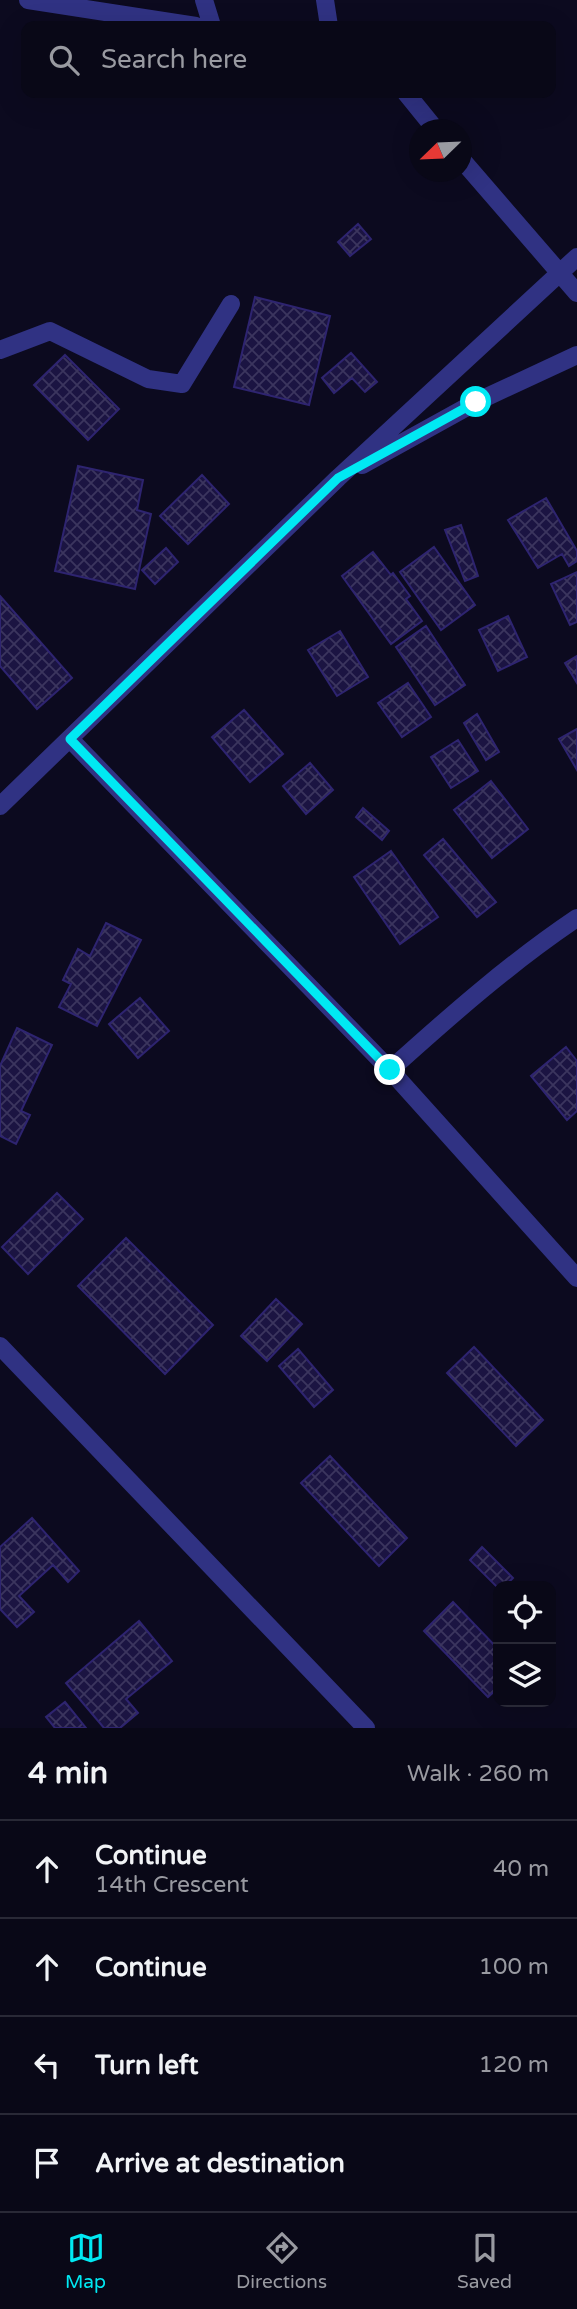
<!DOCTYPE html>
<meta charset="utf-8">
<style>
body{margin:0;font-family:"Varela Round",sans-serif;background:#171624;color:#f1f3f6}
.controls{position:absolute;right:21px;bottom:21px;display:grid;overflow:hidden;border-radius:14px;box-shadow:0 7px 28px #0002}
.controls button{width:63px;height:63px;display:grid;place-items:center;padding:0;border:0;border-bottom:2px solid #292936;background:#090817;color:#f1f3f6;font:35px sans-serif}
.compass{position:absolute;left:409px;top:119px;width:63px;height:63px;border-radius:50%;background:#090817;box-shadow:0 7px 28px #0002;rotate:247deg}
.stop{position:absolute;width:21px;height:21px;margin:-16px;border:5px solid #00e9f3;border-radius:50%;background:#fff}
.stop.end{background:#00e9f3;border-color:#fff;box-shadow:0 2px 7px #0008}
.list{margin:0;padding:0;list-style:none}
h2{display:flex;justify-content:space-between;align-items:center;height:91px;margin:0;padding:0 28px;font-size:30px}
h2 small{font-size:23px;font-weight:400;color:#999aa1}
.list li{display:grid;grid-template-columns:46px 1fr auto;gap:21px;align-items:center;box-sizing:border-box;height:98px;padding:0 28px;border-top:2px solid #292936}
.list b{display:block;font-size:26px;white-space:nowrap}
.list p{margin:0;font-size:23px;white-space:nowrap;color:#999aa1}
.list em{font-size:23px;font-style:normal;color:#999aa1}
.icon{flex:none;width:38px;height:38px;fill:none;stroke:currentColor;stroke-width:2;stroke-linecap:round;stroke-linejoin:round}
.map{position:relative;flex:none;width:577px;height:1728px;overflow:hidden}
.search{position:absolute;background:#090817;box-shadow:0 7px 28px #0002;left:21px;right:21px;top:21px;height:77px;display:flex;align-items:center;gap:18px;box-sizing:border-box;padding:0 24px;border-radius:14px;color:#999aa1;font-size:26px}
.sheet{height:483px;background:#090817}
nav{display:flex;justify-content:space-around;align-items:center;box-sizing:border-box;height:98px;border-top:2px solid #292936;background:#090817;font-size:19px;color:#999aa1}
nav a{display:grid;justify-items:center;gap:4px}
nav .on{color:#00e9f3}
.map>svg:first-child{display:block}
</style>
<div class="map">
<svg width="577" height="1728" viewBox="0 0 577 1728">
<defs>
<pattern id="building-cross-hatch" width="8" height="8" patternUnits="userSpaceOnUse" patternTransform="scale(1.75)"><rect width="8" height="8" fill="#1b1442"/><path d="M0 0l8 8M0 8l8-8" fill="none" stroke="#3b355e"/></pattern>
</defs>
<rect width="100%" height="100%" fill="#0c0a1f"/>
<path fill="url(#building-cross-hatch)" stroke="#2e2470" stroke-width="2" d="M 358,224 L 371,239 L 350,256 L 338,242 Z
M 255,297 L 330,316 L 309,405 L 234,387 Z
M 351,353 L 377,382 L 365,392 L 352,378 L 334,393 L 322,378 Z
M 65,355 L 119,409 L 88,440 L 34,385 Z
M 78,466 L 143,480 L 137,510 L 151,514 L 135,589 L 55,571 Z
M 202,475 L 229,504 L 188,544 L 160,516 Z
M 546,498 L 577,551 L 577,561 L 569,566 L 562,554 L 538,568 L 508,520 Z
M 461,525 L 478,576 L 465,581 L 445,530 Z
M 434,547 L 475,605 L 441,630 L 400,572 Z
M 166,548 L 178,562 L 155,584 L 142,570 Z
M 373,552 L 391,575 L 393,573 L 410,596 L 406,599 L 422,621 L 391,644 L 342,576 Z
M 577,572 L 577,622 L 570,625 L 551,584 Z
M 0,596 L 72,678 L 37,709 L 0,666 Z
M 508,616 L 527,657 L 498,671 L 479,630 Z
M 426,626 L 465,685 L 435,705 L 396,647 Z
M 340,631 L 368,677 L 337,696 L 308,650 Z
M 577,656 L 577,683 L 565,663 Z
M 408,683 L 431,717 L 402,737 L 378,703 Z
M 244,710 L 283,754 L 250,782 L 212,737 Z
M 477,714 L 499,752 L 486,760 L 464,723 Z
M 577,729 L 577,770 L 559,739 Z
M 458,740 L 478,771 L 451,788 L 431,757 Z
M 310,763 L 333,790 L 306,814 L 283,786 Z
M 491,781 L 528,829 L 492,858 L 454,810 Z
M 363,808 L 389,831 L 382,840 L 356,817 Z
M 443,839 L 496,902 L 477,917 L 424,855 Z
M 391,851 L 438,917 L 400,944 L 354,877 Z
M 106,923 L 141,940 L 97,1026 L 59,1007 L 71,984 L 63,980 L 78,949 L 90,956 Z
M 140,998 L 169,1031 L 138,1058 L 109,1024 Z
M 17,1028 L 52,1045 L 21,1111 L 30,1115 L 16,1144 L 0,1136 L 0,1066 Z
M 566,1047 L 577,1061 L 577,1111 L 567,1120 L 531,1076 Z
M 57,1193 L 83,1219 L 28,1274 L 2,1247 Z
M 126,1238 L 213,1325 L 165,1374 L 78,1286 Z
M 276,1299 L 302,1324 L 267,1361 L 241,1336 Z
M 474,1347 L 543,1420 L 516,1446 L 447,1373 Z
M 298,1349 L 333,1390 L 314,1407 L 279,1366 Z
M 330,1456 L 407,1538 L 379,1566 L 301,1483 Z
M 32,1518 L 79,1571 L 68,1582 L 53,1565 L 19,1596 L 34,1612 L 17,1627 L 0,1609 L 0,1547 Z
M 482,1547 L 513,1578 L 505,1586 L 498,1588 L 470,1560 Z
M 453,1602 L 498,1649 L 498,1688 L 488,1697 L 424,1631 Z
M 139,1621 L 172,1661 L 126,1699 L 138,1713 L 120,1728 L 104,1728 L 66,1683 Z
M 65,1702 L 86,1728 L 55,1728 L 46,1717 Z"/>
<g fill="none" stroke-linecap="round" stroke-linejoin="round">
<path stroke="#303283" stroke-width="18" d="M 28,0 L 196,26
M 204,0 L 212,26
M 325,0 L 329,26
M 406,93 L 436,130
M 462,160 L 577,293
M 0,350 L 50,331 L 148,379 L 182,384 L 231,304
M 362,465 L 476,402 L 577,355
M 70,739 L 390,1070 L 577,1278
M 0,806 L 338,478 L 577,257
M 390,1070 C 450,1016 510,963 577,918
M 0,1346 L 366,1728"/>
</g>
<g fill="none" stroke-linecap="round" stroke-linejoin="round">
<path stroke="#00e9f3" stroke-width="9" d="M 390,1070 L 70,739 L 338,478 L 476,402"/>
</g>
</svg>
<div class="controls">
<button><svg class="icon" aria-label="locate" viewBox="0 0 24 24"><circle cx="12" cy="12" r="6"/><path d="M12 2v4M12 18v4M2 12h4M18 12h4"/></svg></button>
<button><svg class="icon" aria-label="layers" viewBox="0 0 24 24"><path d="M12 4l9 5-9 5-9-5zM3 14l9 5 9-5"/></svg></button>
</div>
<svg class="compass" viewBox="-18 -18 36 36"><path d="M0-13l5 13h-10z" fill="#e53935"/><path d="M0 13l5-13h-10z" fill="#999aa1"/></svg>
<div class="stop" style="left:476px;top:402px"></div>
<div class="stop end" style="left:390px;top:1070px"></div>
<div class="search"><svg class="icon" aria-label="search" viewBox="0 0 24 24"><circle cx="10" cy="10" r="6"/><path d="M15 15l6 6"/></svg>Search here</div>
</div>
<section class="sheet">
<h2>4 min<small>Walk · 260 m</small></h2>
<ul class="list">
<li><svg class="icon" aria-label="ahead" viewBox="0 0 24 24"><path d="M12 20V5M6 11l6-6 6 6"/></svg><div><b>Continue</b><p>14th Crescent</p></div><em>40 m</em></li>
<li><svg class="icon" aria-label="ahead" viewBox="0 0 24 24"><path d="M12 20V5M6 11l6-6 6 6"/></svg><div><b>Continue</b></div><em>100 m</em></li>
<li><svg class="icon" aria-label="left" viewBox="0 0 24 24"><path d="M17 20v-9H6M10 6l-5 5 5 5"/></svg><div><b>Turn left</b></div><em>120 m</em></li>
<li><svg class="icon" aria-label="arrive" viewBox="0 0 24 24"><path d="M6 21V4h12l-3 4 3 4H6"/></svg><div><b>Arrive at destination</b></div></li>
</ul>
</section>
<nav>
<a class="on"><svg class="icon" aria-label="map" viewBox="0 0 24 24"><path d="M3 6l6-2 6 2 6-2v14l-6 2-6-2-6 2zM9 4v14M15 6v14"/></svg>Map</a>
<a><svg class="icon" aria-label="directions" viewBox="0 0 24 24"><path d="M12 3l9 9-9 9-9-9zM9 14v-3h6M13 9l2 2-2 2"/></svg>Directions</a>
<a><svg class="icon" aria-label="saved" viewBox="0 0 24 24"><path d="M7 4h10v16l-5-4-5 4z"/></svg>Saved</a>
</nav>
